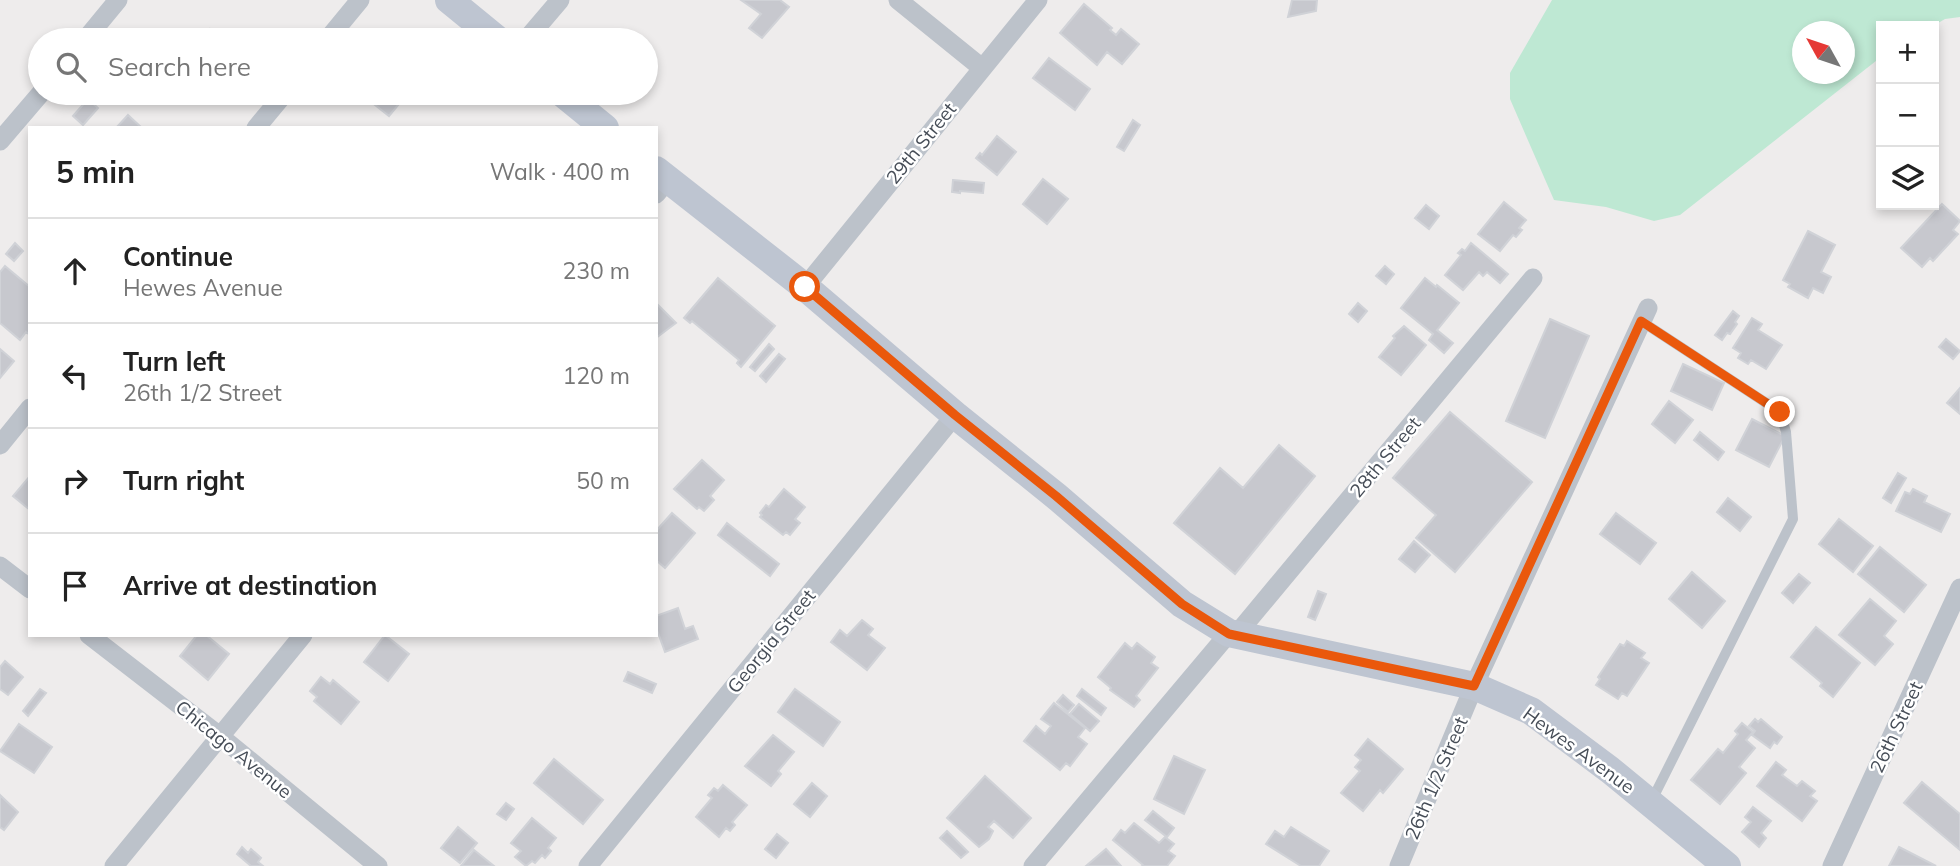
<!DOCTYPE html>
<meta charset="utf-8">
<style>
body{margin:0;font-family:Mulish,sans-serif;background:#f6f6f6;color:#222}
.controls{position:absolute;right:21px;top:21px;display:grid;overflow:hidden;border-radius:0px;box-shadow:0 4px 10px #0003}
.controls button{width:63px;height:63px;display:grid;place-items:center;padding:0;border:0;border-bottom:2px solid #e0e0e0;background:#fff;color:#222;font:35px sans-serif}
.compass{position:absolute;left:1792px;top:21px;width:63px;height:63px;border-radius:50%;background:#fff;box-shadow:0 4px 10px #0003;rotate:310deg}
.stop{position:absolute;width:21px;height:21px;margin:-16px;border:5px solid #ea580c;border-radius:50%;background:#fff}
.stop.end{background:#ea580c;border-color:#fff;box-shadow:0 2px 7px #0008}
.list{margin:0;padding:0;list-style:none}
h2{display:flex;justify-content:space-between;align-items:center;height:91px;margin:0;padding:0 28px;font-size:30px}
h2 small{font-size:23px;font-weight:400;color:#767676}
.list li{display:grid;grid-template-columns:46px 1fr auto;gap:21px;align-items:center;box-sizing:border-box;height:105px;padding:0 28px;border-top:2px solid #e0e0e0}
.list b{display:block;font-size:26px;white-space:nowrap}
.list p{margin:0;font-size:23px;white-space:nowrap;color:#767676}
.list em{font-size:23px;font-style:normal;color:#767676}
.icon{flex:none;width:38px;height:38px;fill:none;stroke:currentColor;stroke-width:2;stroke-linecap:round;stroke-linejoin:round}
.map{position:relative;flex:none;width:1960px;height:866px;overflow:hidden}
.search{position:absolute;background:#fff;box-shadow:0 4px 10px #0003;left:28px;top:28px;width:630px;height:77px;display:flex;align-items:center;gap:18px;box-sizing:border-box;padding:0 24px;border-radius:38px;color:#767676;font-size:26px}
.panel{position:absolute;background:#fff;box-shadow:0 4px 10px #0003;left:28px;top:126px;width:630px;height:511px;border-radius:0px}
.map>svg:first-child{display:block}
</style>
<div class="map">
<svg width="1960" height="866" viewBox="0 0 1960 866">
<rect width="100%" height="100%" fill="#eeecec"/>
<path fill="#bee8d3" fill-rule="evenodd" d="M 1552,0 L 1960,0 L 1960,17 L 1945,19 L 1933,26 L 1881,26 L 1881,57 L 1680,215 L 1654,221 L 1606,207 L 1554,200 L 1510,99 L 1510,73 ZM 1802,32 L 1844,32 L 1844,74 L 1802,74 Z"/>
<path fill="#c7c8ce" stroke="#d0d2d7" stroke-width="2" d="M 741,0 L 780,0 L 789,7 L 762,38 L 749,28 L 761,14 Z
M 1292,0 L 1317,0 L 1316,11 L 1288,17 Z
M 1084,4 L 1112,28 L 1110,30 L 1116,35 L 1121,29 L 1139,44 L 1122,64 L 1107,52 L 1097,65 L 1060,33 Z
M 210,29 L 224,40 L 201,40 Z
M 1049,58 L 1090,89 L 1075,110 L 1033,78 Z
M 360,93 L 408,93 L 389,116 Z
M 88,99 L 98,108 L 83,125 L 73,116 Z
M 128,115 L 142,128 L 116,128 Z
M 1133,120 L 1140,125 L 1124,151 L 1117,147 Z
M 997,136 L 1016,152 L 997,175 L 976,158 L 980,153 L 982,155 Z
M 1043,179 L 1068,199 L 1047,224 L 1023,204 Z
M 953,180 L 984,183 L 983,193 L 960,191 L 960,193 L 952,192 Z
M 1504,202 L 1526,220 L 1519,228 L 1522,230 L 1516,237 L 1513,235 L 1500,251 L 1478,234 Z
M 1942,204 L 1960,221 L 1953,230 L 1958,234 L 1933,261 L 1930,258 L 1922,267 L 1901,248 Z
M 1426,205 L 1439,216 L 1429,229 L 1415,218 Z
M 1808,231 L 1835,245 L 1821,272 L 1831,277 L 1823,293 L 1813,288 L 1808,298 L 1788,287 L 1790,284 L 1783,280 Z
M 15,243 L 23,251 L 14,261 L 6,254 Z
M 1471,243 L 1508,274 L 1500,283 L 1487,272 L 1483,276 L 1479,272 L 1463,290 L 1445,275 L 1461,255 L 1458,253 L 1462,249 L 1465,251 Z
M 5,266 L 30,287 L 30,335 L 26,332 L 20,340 L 0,323 L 0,272 Z
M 1385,266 L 1394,274 L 1386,284 L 1376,276 Z
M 718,278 L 775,326 L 741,367 L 737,363 L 739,360 L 692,321 L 690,323 L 684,318 Z
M 1425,278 L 1436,287 L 1437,285 L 1459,303 L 1437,330 L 1453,343 L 1444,353 L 1429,340 L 1433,334 L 1401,308 Z
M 656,303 L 676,323 L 656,338 Z
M 1358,303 L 1367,311 L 1358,322 L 1349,314 Z
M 1733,311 L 1739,316 L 1735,322 L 1737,324 L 1730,334 L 1727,333 L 1722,340 L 1715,335 Z
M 1752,318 L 1762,324 L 1758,330 L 1782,345 L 1766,369 L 1751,360 L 1748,364 L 1738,358 L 1741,353 L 1733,348 Z
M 1550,319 L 1589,336 L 1545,438 L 1506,421 Z
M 1404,326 L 1426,345 L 1401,375 L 1379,357 L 1395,338 L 1393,336 Z
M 1946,339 L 1960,351 L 1953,359 L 1939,347 Z
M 769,344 L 774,349 L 755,371 L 750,367 Z
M 0,349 L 14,361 L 0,378 Z
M 779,354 L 785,359 L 766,382 L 760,376 Z
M 1683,364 L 1724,383 L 1712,410 L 1671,391 Z
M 1960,388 L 1960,414 L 1947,403 Z
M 1669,401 L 1693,420 L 1675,443 L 1652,424 Z
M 1450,412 L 1532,482 L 1455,572 L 1416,538 L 1436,515 L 1393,478 Z
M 1752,419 L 1785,436 L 1769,467 L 1736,450 Z
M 1700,432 L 1724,452 L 1718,460 L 1694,440 Z
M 1279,445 L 1315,476 L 1235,574 L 1174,523 L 1220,468 L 1243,488 Z
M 702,460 L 724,480 L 710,496 L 714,500 L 704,511 L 699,507 L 697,509 L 674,489 Z
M 1898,473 L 1906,478 L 1891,503 L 1883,498 Z
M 30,476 L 30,510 L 13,496 Z
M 784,489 L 805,507 L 795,519 L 800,523 L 790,535 L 786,532 L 783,535 L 760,517 L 762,515 L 760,513 L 766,505 L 769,507 Z
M 1913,489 L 1927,496 L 1924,502 L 1950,514 L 1941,532 L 1896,511 L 1905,492 L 1910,494 Z
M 1728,498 L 1751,517 L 1740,531 L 1717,512 Z
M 672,513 L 695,533 L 665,568 L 656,560 L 656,531 Z
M 1616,513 L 1656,543 L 1640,564 L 1600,534 Z
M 1839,519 L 1873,546 L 1853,572 L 1819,544 Z
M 727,523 L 779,564 L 770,576 L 718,535 Z
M 1414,541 L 1430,555 L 1415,572 L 1399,559 Z
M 1880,547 L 1926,585 L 1904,612 L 1858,574 Z
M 1692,572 L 1725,601 L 1702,628 L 1669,599 Z
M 1799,574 L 1810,583 L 1793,603 L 1782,593 Z
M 1318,591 L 1326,594 L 1315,620 L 1308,617 Z
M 1870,599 L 1896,621 L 1884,636 L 1893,644 L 1875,665 L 1839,635 Z
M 678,608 L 685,629 L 693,626 L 698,639 L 665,652 L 656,627 L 656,616 Z
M 862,620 L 873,629 L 868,635 L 885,648 L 867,670 L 831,642 L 840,630 L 847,636 Z
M 1816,627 L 1860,663 L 1833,697 L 1820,686 L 1822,683 L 1791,657 Z
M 197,635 L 206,635 L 229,654 L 208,680 L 180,656 Z
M 385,635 L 409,654 L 388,681 L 364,662 Z
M 1627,641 L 1645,653 L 1641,658 L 1649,663 L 1627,696 L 1622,693 L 1618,699 L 1596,685 L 1600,679 L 1598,677 L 1620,644 L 1624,646 Z
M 1125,643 L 1132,649 L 1137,643 L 1155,657 L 1151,663 L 1158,668 L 1136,696 L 1140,700 L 1134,707 L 1110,690 L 1111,688 L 1098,677 Z
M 5,661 L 23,677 L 8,695 L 0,689 L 0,667 Z
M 628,672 L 656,684 L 652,693 L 624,681 Z
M 321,677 L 330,684 L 333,680 L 359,702 L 341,724 L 314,701 L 317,697 L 310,691 Z
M 40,689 L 46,693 L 28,716 L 23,711 Z
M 795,689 L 840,722 L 823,746 L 778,712 Z
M 1082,689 L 1106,708 L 1101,715 L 1077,696 Z
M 1063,695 L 1074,705 L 1068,712 L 1057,702 Z
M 1054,703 L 1085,728 L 1078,737 L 1087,744 L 1070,766 L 1066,763 L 1060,770 L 1024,741 L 1036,726 L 1045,734 L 1051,726 L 1041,719 Z
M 1079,704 L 1099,721 L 1090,731 L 1070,714 Z
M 1755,719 L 1758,722 L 1761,719 L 1782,737 L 1777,744 L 1774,742 L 1770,748 L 1752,735 L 1755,731 L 1749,726 Z
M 1742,723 L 1753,732 L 1746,740 L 1755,748 L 1739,767 L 1746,773 L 1720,804 L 1691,780 L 1718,749 L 1723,753 L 1738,734 L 1735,731 Z
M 19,724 L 52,747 L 34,773 L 0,751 Z
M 773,735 L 794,752 L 778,771 L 781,774 L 771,786 L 745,766 Z
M 1368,739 L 1403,769 L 1383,793 L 1380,790 L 1363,811 L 1341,793 L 1360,771 L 1355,767 L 1361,760 L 1355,755 Z
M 1174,756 L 1205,770 L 1184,814 L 1154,799 Z
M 554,759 L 603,800 L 583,824 L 534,783 Z
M 1776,762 L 1786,770 L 1782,775 L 1797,786 L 1802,781 L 1815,791 L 1810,796 L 1817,801 L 1802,821 L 1757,786 Z
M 985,776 L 1031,818 L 1013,838 L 994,821 L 988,827 L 993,831 L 989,839 L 979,847 L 947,818 Z
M 1922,782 L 1960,814 L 1960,850 L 1904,803 Z
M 812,783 L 827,796 L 810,817 L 794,804 Z
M 723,785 L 747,805 L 732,822 L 735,825 L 730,831 L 726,828 L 719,837 L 696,817 L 712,798 L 708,795 L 714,788 L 718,791 Z
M 0,795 L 18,812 L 4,830 L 0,827 Z
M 506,803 L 514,809 L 506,820 L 497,814 Z
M 1753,807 L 1771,821 L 1761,833 L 1766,838 L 1759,847 L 1742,832 L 1751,822 L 1745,817 Z
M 1153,811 L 1174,828 L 1167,837 L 1145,820 Z
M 532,818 L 556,838 L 548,848 L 551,851 L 545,858 L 542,855 L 535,863 L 532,861 L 526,866 L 515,857 L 521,851 L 511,843 Z
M 1134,823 L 1159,843 L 1165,837 L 1174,844 L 1168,851 L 1175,856 L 1167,866 L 1142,866 L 1143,865 L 1113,840 L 1121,830 L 1125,833 Z
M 458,827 L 477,843 L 460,863 L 441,848 Z
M 1291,827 L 1329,851 L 1319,866 L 1301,866 L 1266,844 L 1275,831 L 1284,837 Z
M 947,831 L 968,852 L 961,858 L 940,838 Z
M 777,834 L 788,843 L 776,858 L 765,849 Z
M 242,847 L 248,853 L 251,849 L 261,858 L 258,862 L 263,866 L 251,866 L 237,854 Z
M 1899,847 L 1936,866 L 1889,866 Z
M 1106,849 L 1121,866 L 1086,866 Z
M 474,850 L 494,866 L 461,866 Z"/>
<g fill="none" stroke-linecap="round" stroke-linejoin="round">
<path stroke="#bcc2ca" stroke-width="10" d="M 1641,321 L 1780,412 L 1786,432 L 1793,519 L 1651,802"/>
<path stroke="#bcc2ca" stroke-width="19" d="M 898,0 L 982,68
M 85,40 L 118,0
M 327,40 L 360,0
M 526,40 L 560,0
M 256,128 L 285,93
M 0,141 L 41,93
M 656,194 L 668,180
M 805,287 L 1038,0
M 0,445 L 30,408
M 0,566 L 30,589
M 89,635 L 221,737 L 378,866
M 1236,635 L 1533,278
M 114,866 L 303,635
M 588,866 L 955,415
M 1033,866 L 1229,633
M 1399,866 L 1474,686 L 1648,308
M 1832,866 L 1960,588"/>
<path stroke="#bec5d1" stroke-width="28" d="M 449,0 L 498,40
M 562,93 L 605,128
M 656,170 L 805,287 L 955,415 L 1056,496 L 1182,604 L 1229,633 L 1474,686 L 1531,711 L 1610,770 L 1727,866"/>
</g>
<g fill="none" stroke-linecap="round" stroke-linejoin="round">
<path stroke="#ea580c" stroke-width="9" d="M 805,287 L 955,415 L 1056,496 L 1182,604 L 1229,634 L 1474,686 L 1641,321 L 1780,412"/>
</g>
<g text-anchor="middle" stroke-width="5" stroke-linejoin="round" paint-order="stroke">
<g font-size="19" fill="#464d57" stroke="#fff">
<text transform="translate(921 143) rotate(-51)" y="7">29th Street</text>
<text transform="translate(1385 457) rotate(-50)" y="7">28th Street</text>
<text transform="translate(771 641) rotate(-51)" y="7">Georgia Street</text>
<text transform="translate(1896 727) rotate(-65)" y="7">26th Street</text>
<text transform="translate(234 749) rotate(39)" y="7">Chicago Avenue</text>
<text transform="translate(1579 750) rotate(36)" y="7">Hewes Avenue</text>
<text transform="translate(1436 778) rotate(-67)" y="7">26th 1/2 Street</text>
</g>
</g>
</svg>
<div class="controls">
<button>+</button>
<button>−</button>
<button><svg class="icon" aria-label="layers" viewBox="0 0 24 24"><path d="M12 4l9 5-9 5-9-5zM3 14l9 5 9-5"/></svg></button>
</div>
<svg class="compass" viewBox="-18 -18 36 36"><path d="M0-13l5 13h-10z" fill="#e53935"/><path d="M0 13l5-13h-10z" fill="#767676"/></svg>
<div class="stop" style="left:805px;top:287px"></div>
<div class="stop end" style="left:1780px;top:412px"></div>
<div class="search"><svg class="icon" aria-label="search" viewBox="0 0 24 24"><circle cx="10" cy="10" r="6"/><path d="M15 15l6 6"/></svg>Search here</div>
<section class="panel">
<h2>5 min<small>Walk · 400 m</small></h2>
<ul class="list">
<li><svg class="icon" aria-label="ahead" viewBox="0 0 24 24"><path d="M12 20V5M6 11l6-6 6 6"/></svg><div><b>Continue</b><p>Hewes Avenue</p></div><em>230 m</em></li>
<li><svg class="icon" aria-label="left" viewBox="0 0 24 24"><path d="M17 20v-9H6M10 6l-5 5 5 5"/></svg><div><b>Turn left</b><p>26th 1/2 Street</p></div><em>120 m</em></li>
<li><svg class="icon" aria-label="right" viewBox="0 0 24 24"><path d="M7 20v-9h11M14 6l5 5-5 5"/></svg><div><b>Turn right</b></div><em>50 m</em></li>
<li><svg class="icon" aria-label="arrive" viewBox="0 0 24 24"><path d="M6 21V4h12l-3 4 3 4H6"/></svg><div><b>Arrive at destination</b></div></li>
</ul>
</section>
</div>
